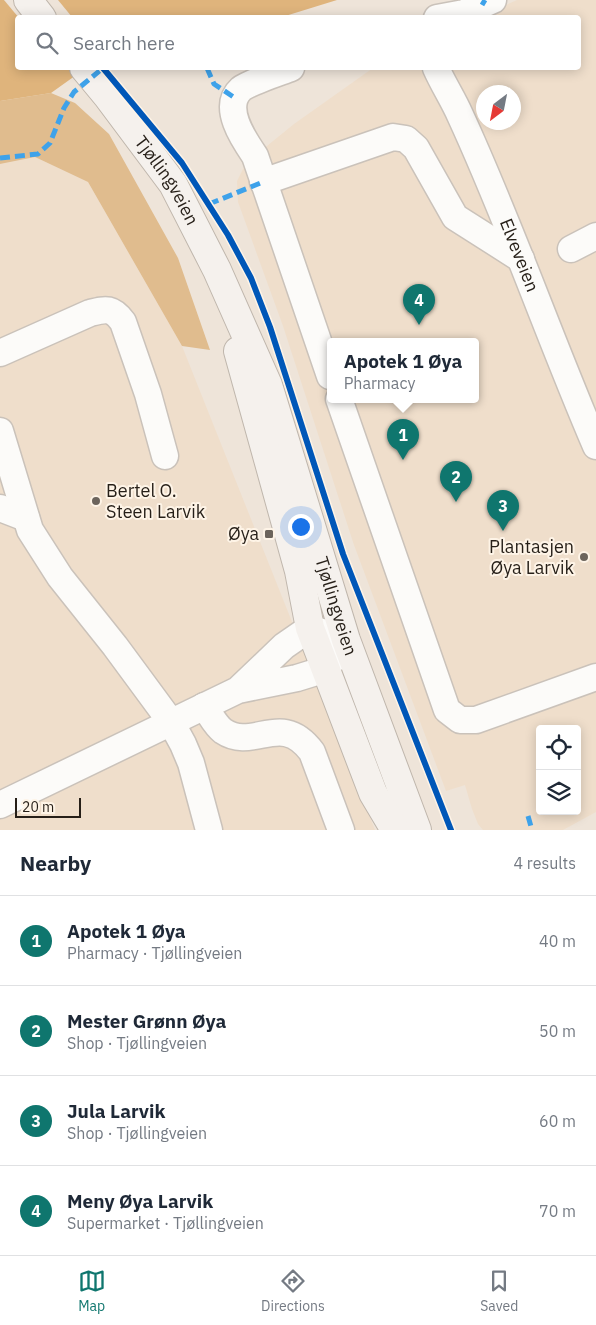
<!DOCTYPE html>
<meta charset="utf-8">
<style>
body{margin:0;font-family:"IBM Plex Sans",sans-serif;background:#f6f6f7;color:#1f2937}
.controls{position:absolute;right:15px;bottom:15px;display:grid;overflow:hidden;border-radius:5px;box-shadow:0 2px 12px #0003}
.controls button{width:45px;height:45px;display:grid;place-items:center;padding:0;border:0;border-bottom:1px solid #e0e1e3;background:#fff;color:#1f2937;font:25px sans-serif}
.compass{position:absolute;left:476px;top:85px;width:45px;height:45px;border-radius:50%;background:#fff;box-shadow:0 2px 12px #0003;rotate:212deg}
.scale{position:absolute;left:15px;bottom:12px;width:66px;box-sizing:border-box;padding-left:5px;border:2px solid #261f18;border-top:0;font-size:14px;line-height:18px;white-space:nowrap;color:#261f18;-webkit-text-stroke:4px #fef4e7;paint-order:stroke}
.you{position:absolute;left:300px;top:526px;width:18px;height:18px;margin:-12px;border:4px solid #fff;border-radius:50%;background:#1a73e8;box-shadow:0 0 0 8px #1a73e833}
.badge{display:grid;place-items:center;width:32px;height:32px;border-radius:50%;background:#0f766e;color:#fff;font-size:16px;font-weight:700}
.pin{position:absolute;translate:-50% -41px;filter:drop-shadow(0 1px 2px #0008)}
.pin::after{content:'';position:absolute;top:26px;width:18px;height:15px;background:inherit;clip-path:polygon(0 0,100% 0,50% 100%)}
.popup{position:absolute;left:327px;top:338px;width:152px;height:65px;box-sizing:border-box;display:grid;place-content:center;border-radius:5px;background:#fff;filter:drop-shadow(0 1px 4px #0005);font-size:16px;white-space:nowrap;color:#747a83}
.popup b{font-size:19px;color:#1f2937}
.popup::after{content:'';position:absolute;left:50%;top:100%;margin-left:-10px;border:10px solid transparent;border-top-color:#fff}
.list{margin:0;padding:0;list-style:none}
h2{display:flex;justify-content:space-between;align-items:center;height:65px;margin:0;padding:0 20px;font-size:21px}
h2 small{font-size:16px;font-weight:400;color:#747a83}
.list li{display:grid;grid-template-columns:32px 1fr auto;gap:15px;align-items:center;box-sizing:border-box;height:90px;padding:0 20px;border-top:1px solid #e0e1e3}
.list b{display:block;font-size:19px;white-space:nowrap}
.list p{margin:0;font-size:16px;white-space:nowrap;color:#747a83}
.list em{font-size:16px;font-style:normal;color:#747a83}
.icon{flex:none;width:28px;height:28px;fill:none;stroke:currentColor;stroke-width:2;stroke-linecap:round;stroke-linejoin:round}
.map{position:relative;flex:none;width:596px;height:830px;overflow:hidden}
.search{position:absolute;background:#fff;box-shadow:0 2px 12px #0003;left:15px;right:15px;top:15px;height:55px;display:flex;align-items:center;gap:12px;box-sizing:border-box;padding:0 18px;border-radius:5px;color:#747a83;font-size:19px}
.sheet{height:425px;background:#fff}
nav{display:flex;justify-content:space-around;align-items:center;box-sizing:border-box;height:70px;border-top:1px solid #e0e1e3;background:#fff;font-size:14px;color:#747a83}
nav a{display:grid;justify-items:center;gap:2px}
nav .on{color:#0f766e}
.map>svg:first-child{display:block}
</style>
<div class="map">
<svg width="596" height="830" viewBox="0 0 596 830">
<rect width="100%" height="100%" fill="#eee4d9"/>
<path fill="#efdecb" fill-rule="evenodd" d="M 517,0 L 596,0 L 596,812 L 563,830 L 483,830 L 478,824 L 472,809 L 465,785 L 446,791 L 354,545 L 283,326 L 238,202 L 237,181 L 246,163 L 294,124 L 373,68 L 578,68 L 578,18 L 479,17 ZM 484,92 L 514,92 L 514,122 L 484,122 ZM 330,341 L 476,341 L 476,399 L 330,399 ZM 540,729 L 577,729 L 577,811 L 540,811 Z
M 35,157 L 88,182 L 182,346 L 375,830 L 0,830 L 0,164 Z"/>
<path fill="#e0bc8e" d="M 51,93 L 75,103 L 109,134 L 178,258 L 210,350 L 182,346 L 88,182 L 35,157 L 0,164 L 0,101 Z"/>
<path fill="#dfb47c" d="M 0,0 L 337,0 L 282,17 L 205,18 L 193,16 L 184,18 L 18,18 L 18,68 L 86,68 L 51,93 L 0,101 Z"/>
<path fill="#eee4d9" d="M 4,0 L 58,0 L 72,17 L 19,18 Z"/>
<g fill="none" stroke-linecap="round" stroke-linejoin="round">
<g stroke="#cac2ba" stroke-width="29">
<g id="minor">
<path d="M 437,18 L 464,13 L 493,0"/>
<path d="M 291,68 C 281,72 248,83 241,89 C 221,107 244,140 255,156 L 330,376"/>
<path id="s1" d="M 436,68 C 443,84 453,99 460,115 C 510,223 549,337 596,446"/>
<path d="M 263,182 L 393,137 L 406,139 L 416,148 L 455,217 L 521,259"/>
<path d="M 571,249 L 596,236"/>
<path d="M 0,353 L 90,313 C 106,309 112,307 123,322 L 148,394 L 165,456"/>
<path d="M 339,399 L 447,710 L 460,720 L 476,720 L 596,677"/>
<path d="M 0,431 L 30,530 L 60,577 L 115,646 L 171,722 L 183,744 L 191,763 L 209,830"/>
<path d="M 0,508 L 26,518"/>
<path d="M 204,706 C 210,714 215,725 223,731 C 254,752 281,710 312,752 L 341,830"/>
<path d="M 0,805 L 238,690 L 297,678 L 326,669 L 346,640 L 310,628 L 284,646 L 238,690"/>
</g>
</g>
<g stroke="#bfb6ac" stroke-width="30">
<g id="major">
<path d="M 28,0 L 42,18"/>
<path id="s2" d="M 84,68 L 108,97 L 173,184 L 217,270 L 268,385 L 346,640 L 417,830"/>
<path d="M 238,351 L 299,571 L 310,628 L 373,793 L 395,830"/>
</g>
</g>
<use href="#minor" stroke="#fcfbf9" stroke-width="26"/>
<use href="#major" stroke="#f5f1ed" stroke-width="28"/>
<path stroke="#3ea2ea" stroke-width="5" stroke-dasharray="10 5" stroke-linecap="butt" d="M 482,5 L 485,0
M 193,16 L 194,18
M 207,68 L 214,84 L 235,98
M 0,158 L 38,154 L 50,143 L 64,108 L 74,92 L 103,68
M 209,204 L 263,182
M 528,816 L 532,830"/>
<g stroke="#fef4e7" stroke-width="9">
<path id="cycleway" d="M 103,68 L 182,163 L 228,235 L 251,278 L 270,327 L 343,554 L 451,830"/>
</g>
<use href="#cycleway" stroke="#0057b8" stroke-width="6"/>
</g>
<g fill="#6c645c" stroke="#fef4e7" stroke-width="2">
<circle cx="96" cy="501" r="5"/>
<rect x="264" y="529" width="10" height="10" rx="2.5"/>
<circle cx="584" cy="557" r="5"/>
</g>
<g text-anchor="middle" stroke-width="4" stroke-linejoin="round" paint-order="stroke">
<g font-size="18" fill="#261f18" stroke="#fef4e7">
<text dy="6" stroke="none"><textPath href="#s2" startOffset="140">Tjøllingveien</textPath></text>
<text dy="6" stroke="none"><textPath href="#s1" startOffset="205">Elveveien</textPath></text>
<text dy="6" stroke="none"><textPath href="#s2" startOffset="600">Tjøllingveien</textPath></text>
</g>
<g font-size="18" fill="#261f18" stroke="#fef4e7" text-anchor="end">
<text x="106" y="497" text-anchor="start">Bertel O.<tspan x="106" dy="21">Steen Larvik</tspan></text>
<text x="259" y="540">Øya</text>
<text x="574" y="553">Plantasjen<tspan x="574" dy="21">Øya Larvik</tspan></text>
</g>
</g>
</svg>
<div class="controls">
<button><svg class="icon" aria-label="locate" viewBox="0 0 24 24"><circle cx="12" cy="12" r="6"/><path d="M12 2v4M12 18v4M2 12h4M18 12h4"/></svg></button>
<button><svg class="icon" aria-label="layers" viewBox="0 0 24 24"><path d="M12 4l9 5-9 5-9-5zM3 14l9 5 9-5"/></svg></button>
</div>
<svg class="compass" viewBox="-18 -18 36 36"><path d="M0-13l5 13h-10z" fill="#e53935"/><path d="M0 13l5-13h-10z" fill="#747a83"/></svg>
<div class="scale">20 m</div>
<div class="you"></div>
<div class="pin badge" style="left:403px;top:460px">1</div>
<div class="popup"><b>Apotek 1 Øya</b>Pharmacy</div>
<div class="pin badge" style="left:456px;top:502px">2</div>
<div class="pin badge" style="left:503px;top:531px">3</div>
<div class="pin badge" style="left:419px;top:325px">4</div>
<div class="search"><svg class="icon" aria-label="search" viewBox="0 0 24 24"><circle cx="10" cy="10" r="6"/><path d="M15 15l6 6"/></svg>Search here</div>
</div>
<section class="sheet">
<h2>Nearby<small>4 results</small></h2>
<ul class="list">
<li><span class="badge">1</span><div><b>Apotek 1 Øya</b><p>Pharmacy · Tjøllingveien</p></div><em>40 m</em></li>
<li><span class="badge">2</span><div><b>Mester Grønn Øya</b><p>Shop · Tjøllingveien</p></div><em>50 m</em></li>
<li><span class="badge">3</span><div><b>Jula Larvik</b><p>Shop · Tjøllingveien</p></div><em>60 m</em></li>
<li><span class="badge">4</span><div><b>Meny Øya Larvik</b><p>Supermarket · Tjøllingveien</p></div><em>70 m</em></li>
</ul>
</section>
<nav>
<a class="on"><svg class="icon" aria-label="map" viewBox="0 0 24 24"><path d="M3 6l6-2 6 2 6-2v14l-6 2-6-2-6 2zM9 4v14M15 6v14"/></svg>Map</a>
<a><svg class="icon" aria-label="directions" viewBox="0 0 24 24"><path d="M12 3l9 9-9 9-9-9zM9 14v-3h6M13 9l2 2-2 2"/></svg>Directions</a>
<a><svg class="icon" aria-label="saved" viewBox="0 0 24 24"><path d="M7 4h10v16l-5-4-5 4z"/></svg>Saved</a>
</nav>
